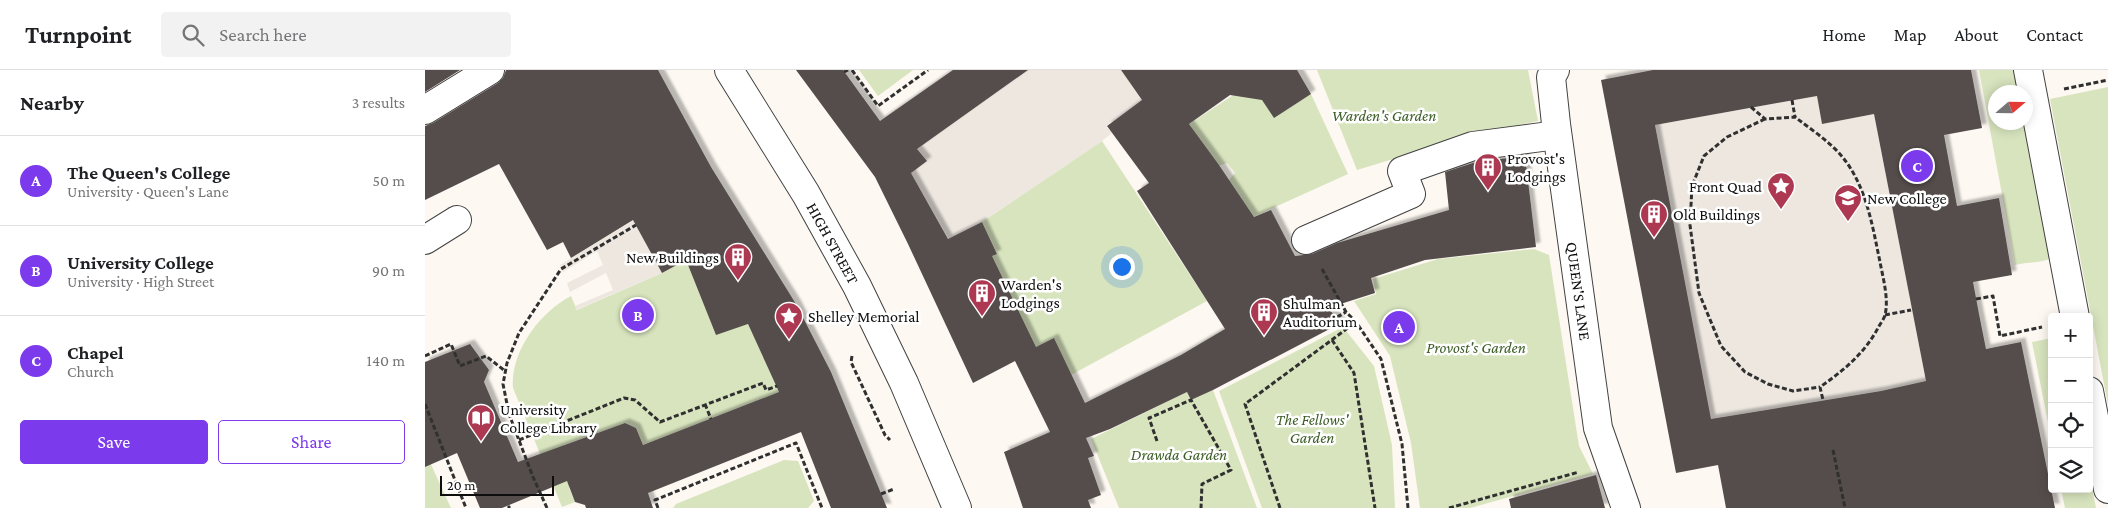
<!DOCTYPE html>
<meta charset="utf-8">
<style>
body{margin:0;font-family:"Crimson Pro",serif;background:#f2f2f2;color:#202124}
.controls{position:absolute;right:15px;bottom:15px;display:grid;overflow:hidden;border-radius:5px;box-shadow:0 2px 12px #0003}
.controls button{width:45px;height:45px;display:grid;place-items:center;padding:0;border:0;border-bottom:1px solid #e0e0e0;background:#fff;color:#202124;font:25px sans-serif}
.compass{position:absolute;left:1563px;top:15px;width:45px;height:45px;border-radius:50%;background:#fff;box-shadow:0 2px 12px #0003;rotate:70deg}
.scale{position:absolute;left:15px;bottom:12px;width:114px;box-sizing:border-box;padding-left:5px;border:2px solid #0e0e0e;border-top:0;font-size:14px;line-height:18px;white-space:nowrap;color:#0e0e0e;-webkit-text-stroke:4px #fff;paint-order:stroke}
.you{position:absolute;left:696px;top:196px;width:18px;height:18px;margin:-12px;border:4px solid #fff;border-radius:50%;background:#1a73e8;box-shadow:0 0 0 8px #1a73e833}
.badge{display:grid;place-items:center;width:32px;height:32px;border-radius:50%;background:#7c3aed;color:#fff;font-size:16px;font-weight:700}
.pin{position:absolute;translate:-50% -50%;border:2px solid #fff;box-shadow:0 1px 5px #0006}
.list{margin:0;padding:0;list-style:none}
h2{display:flex;justify-content:space-between;align-items:center;height:65px;margin:0;padding:0 20px;font-size:21px}
h2 small{font-size:16px;font-weight:400;color:#757577}
.list li{display:grid;grid-template-columns:32px 1fr auto;gap:15px;align-items:center;box-sizing:border-box;height:90px;padding:0 20px;border-top:1px solid #e0e0e0}
.list b{display:block;font-size:19px;white-space:nowrap}
.list p{margin:0;font-size:16px;white-space:nowrap;color:#757577}
.list em{font-size:16px;font-style:normal;color:#757577}
.actions{display:flex;gap:10px;padding:15px 20px}
.actions a{flex:1;padding:11px 0;border:1px solid #7c3aed;border-radius:5px;text-align:center;font-size:18px;color:#7c3aed}
.actions .main{background:#7c3aed;color:#fff}
.icon{flex:none;width:28px;height:28px;fill:none;stroke:currentColor;stroke-width:2;stroke-linecap:round;stroke-linejoin:round}
.map{position:relative;flex:none;width:1683px;height:438px;overflow:hidden}
header{display:flex;align-items:center;gap:30px;box-sizing:border-box;height:70px;padding:0 25px;background:#fff;border-bottom:1px solid #e0e0e0}
header strong{font-size:24px}
nav{display:flex;gap:28px;margin-inline-start:auto;font-size:18px}
.search{width:350px;height:45px;background:#f2f2f2;display:flex;align-items:center;gap:12px;box-sizing:border-box;padding:0 18px;border-radius:5px;color:#757577;font-size:19px}
main{display:flex}
aside{flex:1;background:#fff}
.map>svg:first-child{display:block}
</style>
<header>
<strong>Turnpoint</strong>
<div class="search"><svg class="icon" aria-label="search" viewBox="0 0 24 24"><circle cx="10" cy="10" r="6"/><path d="M15 15l6 6"/></svg>Search here</div>
<nav><a>Home</a><a>Map</a><a>About</a><a>Contact</a></nav>
</header>
<main>
<aside>
<h2>Nearby<small>3 results</small></h2>
<ul class="list">
<li><span class="badge">A</span><div><b>The Queen's College</b><p>University · Queen's Lane</p></div><em>50 m</em></li>
<li><span class="badge">B</span><div><b>University College</b><p>University · High Street</p></div><em>90 m</em></li>
<li><span class="badge">C</span><div><b>Chapel</b><p>Church</p></div><em>140 m</em></li>
</ul>
<div class="actions"><a class="main">Save</a><a>Share</a></div>
</aside>
<div class="map">
<svg width="1683" height="438" viewBox="0 0 1683 438">
<defs>
<filter id="shadow"><feDropShadow dx="4.5" dy="-4.5" stdDeviation="1" flood-color="#0004"/></filter>
</defs>
<rect width="100%" height="100%" fill="#fdf8f1"/>
<path fill="#d8e4be" d="M 434,0 L 488,0 L 453,26 Z
M 892,0 L 1103,0 L 1113,51 L 1047,65 L 932,100 Z
M 1554,0 L 1588,0 L 1593,22 L 1570,22 L 1570,52 L 1599,53 L 1625,189 C 1614,193 1602,192 1590,195 Z
M 1683,17 L 1683,335 L 1625,29 Z
M 831,21 L 849,47 L 886,24 L 923,104 L 810,155 L 804,110 L 810,103 L 802,93 L 793,96 L 757,59 L 813,22 Z
M 677,71 L 782,231 L 646,305 L 611,277 L 571,195 L 563,188 L 572,183 L 557,152 Z
M 1109,179 L 1124,185 L 1154,376 L 1168,404 L 1045,438 L 995,438 L 986,373 L 965,286 L 929,231 L 951,224 L 948,209 L 1013,189 Z
M 261,190 L 291,264 L 323,254 L 354,322 L 218,375 L 211,358 L 200,353 L 139,375 L 151,410 L 144,418 L 150,432 L 137,437 L 88,318 C 85,282 115,242 146,226 L 152,240 L 237,203 Z
M 918,257 L 949,296 L 967,375 L 970,438 L 837,438 L 794,321 Z
M 1627,268 L 1627,372 L 1607,272 Z
M 788,320 L 832,438 L 694,438 L 666,369 L 762,322 L 766,330 Z
M 3,388 L 26,438 L 0,438 L 0,397 Z
M 359,390 L 373,391 L 389,431 L 383,438 L 248,438 L 251,434 Z
M 1664,403 L 1671,438 L 1640,438 L 1636,419 L 1664,419 Z"/>
<path fill="#ede7e0" d="M 603,0 L 696,0 L 717,30 L 681,56 L 687,63 L 677,71 L 557,152 L 524,169 L 486,103 L 492,79 Z
M 1392,26 L 1397,54 L 1449,44 L 1501,311 L 1456,321 L 1285,350 L 1230,55 Z
M 209,150 L 237,203 L 151,240 L 150,236 L 188,220 L 181,203 L 145,222 L 142,213 L 178,195 L 172,181 L 138,202 L 135,195 Z"/>
<path fill="#554e4c" fill-rule="evenodd" filter="url(#shadow)" d="M 0,0 L 35,0 L 0,22 Z
M 81,0 L 233,0 L 286,97 L 371,234 L 406,302 L 462,438 L 406,438 L 376,362 L 223,423 L 228,438 L 161,438 L 160,435 L 150,432 L 142,411 L 77,438 L 55,438 L 32,383 L 0,397 L 0,292 L 45,274 L 64,300 L 59,312 L 93,392 L 200,353 L 211,358 L 218,375 L 354,322 L 323,254 L 291,265 L 261,190 L 237,203 L 208,150 L 146,188 L 138,172 L 122,180 L 74,94 L 0,130 L 0,56 L 8,53 L 73,13 L 78,8 Z
M 371,0 L 418,0 L 455,51 L 528,0 L 603,0 L 492,79 L 502,91 L 486,103 L 523,169 L 557,152 L 572,184 L 567,186 L 611,277 L 629,268 L 660,333 L 756,285 L 800,259 L 712,121 L 724,113 L 682,56 L 717,30 L 696,0 L 872,0 L 886,24 L 849,48 L 837,30 L 805,25 L 764,54 L 794,95 L 829,147 L 846,140 L 870,186 L 887,184 L 912,173 L 1024,140 L 1020,102 L 1051,92 L 1100,86 L 1111,177 L 1000,190 L 946,208 L 950,223 L 903,238 L 916,253 L 788,320 L 766,330 L 762,322 L 685,359 L 661,368 L 669,386 L 663,388 L 676,425 L 663,430 L 666,438 L 598,438 L 579,382 L 625,362 L 590,291 L 548,313 L 483,174 L 450,107 Z
M 1228,0 L 1546,0 L 1557,58 L 1519,65 L 1532,136 L 1574,128 L 1587,205 L 1548,212 L 1554,244 L 1561,279 L 1596,272 L 1630,438 L 1301,438 L 1293,395 L 1251,403 L 1176,10 ZM 1392,26 L 1397,54 L 1449,44 L 1501,311 L 1456,321 L 1286,349 L 1230,55 Z
M 1171,405 L 1180,438 L 1086,438 L 1084,429 Z"/>
<g fill="none" stroke-linecap="round" stroke-linejoin="round">
<g stroke="#414141" stroke-width="30">
<g id="minor">
<path id="s1" d="M 304,0 L 381,124 L 432,216 L 479,313 L 532,438"/>
<path id="s2" d="M 1130,0 L 1126,7 L 1131,54 L 1173,358 L 1201,438"/>
<path d="M 1603,0 L 1650,247"/>
<path d="M 0,40 L 65,0"/>
<path d="M 0,170 L 32,150"/>
<path d="M 881,170 L 986,124 L 977,101 L 1048,76 L 1132,65"/>
<path d="M 1664,321 L 1683,419"/>
</g>
</g>
<path stroke="#303030" stroke-width="3" stroke-dasharray="5 2.5" stroke-linecap="butt" d="M 427,0 L 453,36 L 503,0
M 419,2 L 423,0
M 1639,19 L 1683,10
M 1367,30 L 1370,47
M 1326,37 L 1340,49 L 1370,47 C 1384,58 1401,69 1414,83 C 1441,113 1447,154 1455,192 C 1458,208 1464,229 1460,245 C 1459,249 1455,254 1453,258 C 1439,284 1418,301 1395,317 L 1398,330
M 1340,49 L 1302,67 L 1279,86 L 1267,116 L 1265,155 L 1274,223 L 1296,276 L 1320,302 L 1343,314 L 1368,321 L 1395,317
M 897,199 L 921,242 L 931,252 L 956,289 L 977,374 L 983,438
M 1551,229 L 1568,226 L 1575,266 L 1617,257
M 1460,245 L 1486,240
M 912,247 L 921,242
M 907,270 L 929,303 L 950,438
M 0,286 L 26,274 L 35,296 L 61,286 L 80,301
M 427,286 L 426,292 L 460,365 L 465,370
M 0,334 L 41,438
M 280,334 L 286,349
M 94,370 L 199,328 L 210,330 L 235,352 L 338,313 L 341,320 L 352,316
M 732,371 L 724,348 L 766,330 L 806,400 L 777,414 L 776,438
M 1408,380 L 1420,438
M 456,424 L 469,419
M 83,436 L 85,438
M 122,438 L 108,407 L 84,344 L 78,314 L 82,293 L 94,263 L 136,199 L 211,155
M 233,438 L 230,430 L 371,373 L 397,438
M 855,438 L 820,334 L 931,252
M 1024,438 L 1154,402"/>
<use href="#minor" stroke="#fff" stroke-width="28"/>
</g>
<defs>
<g id="building-pin" transform="scale(1.4375)"><path d="M0 17L-7.5 6A9.5 9.5 0 1 1 7.5 6Z" fill="#ac3852" stroke="#fff"/><path d="M-4-6H4V6H1V3H-1V6H-4ZM-2.5-4.3h1.7v1.8h-1.7ZM.8-4.3h1.7v1.8H.8ZM-2.5-1h1.7V.8h-1.7ZM.8-1h1.7V.8H.8Z" fill="#fff"/></g>
<g id="sight-pin" transform="scale(1.4375)"><path d="M0 17L-7.5 6A9.5 9.5 0 1 1 7.5 6Z" fill="#ac3852" stroke="#fff"/><path d="M0-6L1.8-2.2L6-1.7L2.9 1.2L3.7 5.4L0 3.3L-3.7 5.4L-2.9 1.2L-6-1.7L-1.8-2.2Z" fill="#fff"/></g>
<g id="university-pin" transform="scale(1.4375)"><path d="M0 17L-7.5 6A9.5 9.5 0 1 1 7.5 6Z" fill="#ac3852" stroke="#fff"/><path d="M0-5L7-2L0 1L-7-2ZM-4 1L0 2.5L4 1V4Q0 6-4 4Z" fill="#fff"/></g>
<g id="library-pin" transform="scale(1.4375)"><path d="M0 17L-7.5 6A9.5 9.5 0 1 1 7.5 6Z" fill="#ac3852" stroke="#fff"/><path d="M-6-4Q-3-5.5-.7-3.5V5Q-3 3-6 4ZM6-4Q3-5.5 .7-3.5V5Q3 3 6 4Z" fill="#fff"/></g>
</defs>
<g fill-rule="evenodd">
<use href="#building-pin" x="1063" y="97"/>
<use href="#sight-pin" x="1356" y="116"/>
<use href="#university-pin" x="1423" y="128"/>
<use href="#building-pin" x="1229" y="144"/>
<use href="#building-pin" x="313" y="187"/>
<use href="#building-pin" x="557" y="223"/>
<use href="#building-pin" x="839" y="242"/>
<use href="#sight-pin" x="364" y="246"/>
<use href="#library-pin" x="56" y="348"/>
</g>
<g text-anchor="middle" stroke-width="5" stroke-linejoin="round" paint-order="stroke">
<g font-size="16" font-style="italic" fill="#3c5d26" stroke="#fff">
<text x="959" y="51">Warden's Garden</text>
<text x="1051" y="283">Provost's Garden</text>
<text x="887" y="355">The Fellows'<tspan x="887" dy="18">Garden</tspan></text>
<text x="754" y="390">Drawda Garden</text>
</g>
<g font-size="16" fill="#0e0e0e" stroke="#fff" text-anchor="start">
<text x="1082" y="94">Provost's<tspan x="1082" dy="18">Lodgings</tspan></text>
<text x="1337" y="122" text-anchor="end">Front Quad</text>
<text x="1442" y="134">New College</text>
<text x="1248" y="150">Old Buildings</text>
<text x="294" y="193" text-anchor="end">New Buildings</text>
<text x="576" y="220">Warden's<tspan x="576" dy="18">Lodgings</tspan></text>
<text x="858" y="239">Shulman<tspan x="858" dy="18">Auditorium</tspan></text>
<text x="383" y="252">Shelley Memorial</text>
<text x="75" y="345">University<tspan x="75" dy="18">College Library</tspan></text>
</g>
<g font-size="16" fill="#0e0e0e" stroke="#fff">
<text dy="6" stroke="none"><textPath href="#s1" startOffset="202">HIGH STREET</textPath></text>
<text dy="6" stroke="none"><textPath href="#s2" startOffset="224">QUEEN'S LANE</textPath></text>
</g>
</g>
</svg>
<div class="controls">
<button>+</button>
<button>−</button>
<button><svg class="icon" aria-label="locate" viewBox="0 0 24 24"><circle cx="12" cy="12" r="6"/><path d="M12 2v4M12 18v4M2 12h4M18 12h4"/></svg></button>
<button><svg class="icon" aria-label="layers" viewBox="0 0 24 24"><path d="M12 4l9 5-9 5-9-5zM3 14l9 5 9-5"/></svg></button>
</div>
<svg class="compass" viewBox="-18 -18 36 36"><path d="M0-13l5 13h-10z" fill="#e53935"/><path d="M0 13l5-13h-10z" fill="#757577"/></svg>
<div class="scale">20 m</div>
<div class="you"></div>
<div class="pin badge" style="left:974px;top:257px">A</div>
<div class="pin badge" style="left:213px;top:245px">B</div>
<div class="pin badge" style="left:1492px;top:96px">C</div>
</div>
</main>
